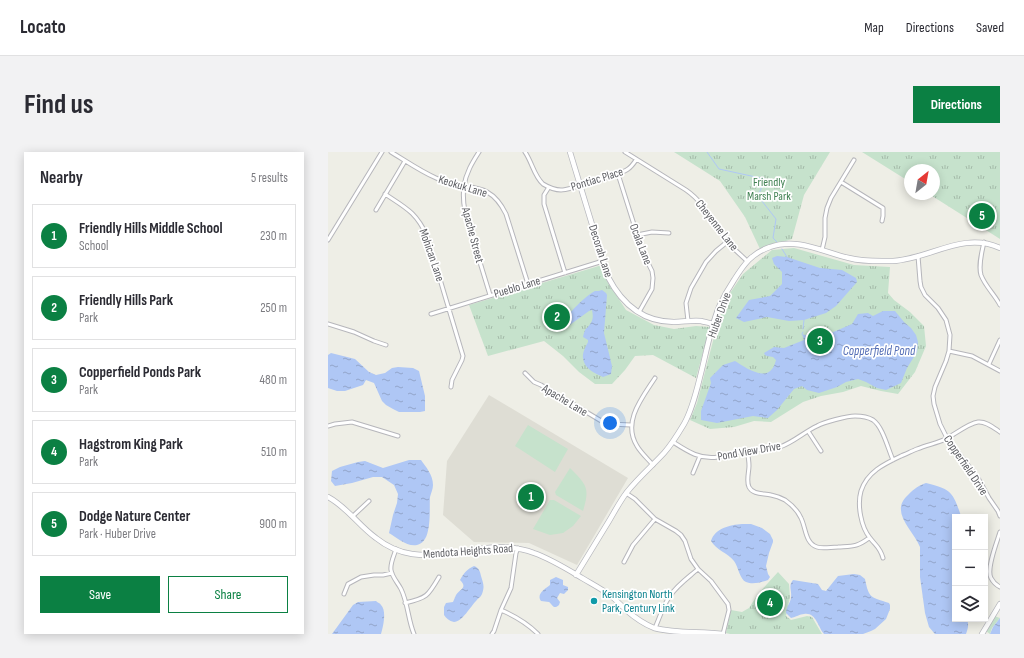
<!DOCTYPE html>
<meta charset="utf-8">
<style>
body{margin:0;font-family:"Sofia Sans Condensed",sans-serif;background:#f2f2f3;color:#2b2b33}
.controls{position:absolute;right:12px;bottom:12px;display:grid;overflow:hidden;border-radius:0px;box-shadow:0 2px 10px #0003}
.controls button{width:36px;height:36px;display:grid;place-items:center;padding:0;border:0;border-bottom:1px solid #e1e1e2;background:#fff;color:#2b2b33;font:20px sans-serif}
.compass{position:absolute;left:576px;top:12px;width:36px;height:36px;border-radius:50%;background:#fff;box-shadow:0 2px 10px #0003;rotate:31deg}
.you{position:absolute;left:282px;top:271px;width:14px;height:14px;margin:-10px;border:3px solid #fff;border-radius:50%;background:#1a73e8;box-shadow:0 0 0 6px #1a73e833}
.badge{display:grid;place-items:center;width:26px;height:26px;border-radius:50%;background:#0b8043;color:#fff;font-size:13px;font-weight:700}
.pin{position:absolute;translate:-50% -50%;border:2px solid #fff;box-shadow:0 1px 4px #0006}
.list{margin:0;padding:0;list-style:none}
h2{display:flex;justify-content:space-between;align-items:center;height:52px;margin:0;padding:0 16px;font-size:17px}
h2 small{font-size:13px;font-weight:400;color:#7c7c81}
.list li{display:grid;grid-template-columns:26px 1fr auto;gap:12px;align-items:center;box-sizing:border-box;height:64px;margin:0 8px 8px;padding:0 8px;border:1px solid #e1e1e2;border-radius:0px}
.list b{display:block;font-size:15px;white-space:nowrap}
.list p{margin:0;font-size:13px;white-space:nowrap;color:#7c7c81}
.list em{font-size:13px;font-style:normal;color:#7c7c81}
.actions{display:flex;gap:8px;padding:12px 16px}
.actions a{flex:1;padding:9px 0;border:1px solid #0b8043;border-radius:0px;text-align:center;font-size:14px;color:#0b8043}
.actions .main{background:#0b8043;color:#fff}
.icon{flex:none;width:22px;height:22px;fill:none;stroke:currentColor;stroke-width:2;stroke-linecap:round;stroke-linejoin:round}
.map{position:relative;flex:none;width:672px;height:482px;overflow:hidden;border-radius:0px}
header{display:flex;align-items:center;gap:24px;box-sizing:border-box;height:56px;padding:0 20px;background:#fff;border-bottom:1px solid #e1e1e2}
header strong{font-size:19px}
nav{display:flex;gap:22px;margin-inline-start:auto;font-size:14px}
.intro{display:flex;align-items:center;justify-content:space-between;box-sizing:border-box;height:96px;padding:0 24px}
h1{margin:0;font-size:28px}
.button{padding:10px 18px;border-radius:0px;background:#0b8043;color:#fff;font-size:14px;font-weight:700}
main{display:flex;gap:24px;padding:0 24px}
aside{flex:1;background:#fff;border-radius:0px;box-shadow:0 2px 10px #0003}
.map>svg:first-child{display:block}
</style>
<header>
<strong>Locato</strong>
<nav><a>Map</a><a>Directions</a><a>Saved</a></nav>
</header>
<div class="intro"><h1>Find us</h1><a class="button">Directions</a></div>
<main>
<aside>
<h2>Nearby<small>5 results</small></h2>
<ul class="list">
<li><span class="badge">1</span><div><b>Friendly Hills Middle School</b><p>School</p></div><em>230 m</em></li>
<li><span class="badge">2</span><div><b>Friendly Hills Park</b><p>Park</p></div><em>250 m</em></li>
<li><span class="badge">3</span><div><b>Copperfield Ponds Park</b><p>Park</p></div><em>480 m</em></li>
<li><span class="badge">4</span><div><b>Hagstrom King Park</b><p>Park</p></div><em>510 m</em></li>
<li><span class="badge">5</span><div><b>Dodge Nature Center</b><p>Park · Huber Drive</p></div><em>900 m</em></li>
</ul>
<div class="actions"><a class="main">Save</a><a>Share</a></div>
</aside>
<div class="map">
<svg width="672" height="482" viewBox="0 0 672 482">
<defs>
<pattern id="park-tufts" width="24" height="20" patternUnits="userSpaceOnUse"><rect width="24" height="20" fill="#c6e2cc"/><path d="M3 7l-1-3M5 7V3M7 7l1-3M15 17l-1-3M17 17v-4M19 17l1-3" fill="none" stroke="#a4baa9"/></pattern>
<pattern id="water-ripples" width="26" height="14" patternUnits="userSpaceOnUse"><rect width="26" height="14" fill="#afc7f5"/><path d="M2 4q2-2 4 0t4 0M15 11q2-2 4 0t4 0" fill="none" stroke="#92a5ca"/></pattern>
</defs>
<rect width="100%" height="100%" fill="#eeeee6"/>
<path fill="#deddd4" d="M 161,243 L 300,326 L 249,413 L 201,391 L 146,390 L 115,363 L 119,309 Z"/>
<path fill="#c6e2cc" d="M 200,273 L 240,297 L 227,320 L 187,294 Z
M 242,316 C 259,333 262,336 255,359 L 228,343 L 227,340 Z
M 222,348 L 226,348 L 253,364 L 245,374 L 235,381 L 222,383 L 205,377 Z
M 667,464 L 669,465 L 672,466 L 664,476 L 662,482 L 658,479 Z"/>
<path fill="url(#park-tufts)" d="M 346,0 L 502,0 L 476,43 L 464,87 L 432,97 L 417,65 L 392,29 Z
M 534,0 L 672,0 L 672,87 L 601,42 L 606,42 L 606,18 L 582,18 L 582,30 Z
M 466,96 L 526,113 L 562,115 L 560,141 L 566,148 L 582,160 L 596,174 L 598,194 L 587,220 L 570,242 L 553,239 L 533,234 L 515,240 L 493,244 L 475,250 L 443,270 L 426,269 L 406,275 L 382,277 L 362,268 L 369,251 L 386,185 L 398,147 L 415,122 L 444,98 Z
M 274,113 L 279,129 L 298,158 L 326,173 L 346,177 L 368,174 L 382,175 L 368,226 L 325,203 L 307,204 L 297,218 L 284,232 L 267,232 L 251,220 L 235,204 L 216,189 L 160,204 L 141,153 Z
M 450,420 L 461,432 L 462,445 L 458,464 L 463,468 L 479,464 L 484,465 L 494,482 L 402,482 L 398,481 L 403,458 L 414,460 L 421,456 L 430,442 Z"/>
<path fill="url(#water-ripples)" d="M 449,104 L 459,105 L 492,116 L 514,118 L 528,126 L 529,130 L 508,154 L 498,161 L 476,168 L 461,169 L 439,165 L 416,170 L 408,166 L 421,148 L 442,144 L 454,132 L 454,120 L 446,112 L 444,106 Z
M 274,138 L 278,141 L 279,143 L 276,181 L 284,214 L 283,222 L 275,225 C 267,221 256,217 255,206 C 254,201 258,194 260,190 L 260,188 L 255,185 C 256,182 256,178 259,176 C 264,170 266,167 264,158 L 261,159 L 239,175 L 237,175 L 234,171 C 240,162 258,143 267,139 C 269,139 272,139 274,138 Z
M 555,159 L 567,159 L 576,170 L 583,176 L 588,183 L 590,190 L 589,200 L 579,216 L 573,231 L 558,238 L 549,236 L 538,230 L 530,227 L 518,230 L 509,235 L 491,241 L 479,238 L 474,234 L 466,237 L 449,258 L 440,266 L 425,264 L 389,271 L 373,268 L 373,259 L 383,231 L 382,226 L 395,213 L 407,209 C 415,214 436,229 444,217 C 446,215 447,211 448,208 L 445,205 L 439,204 L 437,203 L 436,201 L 446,195 L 456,196 L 476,188 L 474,182 L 489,187 L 524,172 L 530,162 L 540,161 L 545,164 Z
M 3,201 L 27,207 L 41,220 L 48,223 L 57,221 L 64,216 L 70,215 L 85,216 L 91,219 L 97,244 L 97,259 L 92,260 L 71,260 L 65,257 L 58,253 L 54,249 L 46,231 L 38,228 L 35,233 L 17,239 L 9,239 L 0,236 L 0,203 Z
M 81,308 L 93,308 C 98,315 105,323 105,333 C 105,337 103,341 102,345 C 101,357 105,390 89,393 C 79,395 69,386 61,381 L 65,363 L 69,351 L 70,342 L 66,333 L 54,325 L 45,325 L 24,331 L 7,334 L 3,329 L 4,319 L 12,315 L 30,310 L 37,309 L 55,316 Z
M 598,331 C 623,337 625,340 633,364 L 633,365 L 627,365 L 627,467 L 639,467 C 641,473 640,476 638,482 L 607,482 L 601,475 L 597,461 L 592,425 L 592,395 C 585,378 561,360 580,343 C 587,336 590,334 598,331 Z
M 414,372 L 423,372 L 434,376 L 442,382 L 445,388 L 445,390 L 441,401 L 438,414 L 440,422 L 442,425 L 440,428 C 434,430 425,433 418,430 C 412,428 410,414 406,409 C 400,401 388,398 383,389 C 387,376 402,373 414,372 Z
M 146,414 C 151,416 152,419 153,424 C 155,431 157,434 154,442 C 153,445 150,446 148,449 C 143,454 134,470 126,470 C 121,469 118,466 116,463 L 116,455 L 118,451 L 125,450 C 126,448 127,445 128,443 C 132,437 140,436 132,428 C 136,421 139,417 146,414 Z
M 526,422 L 532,423 L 537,427 C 541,447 543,445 561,451 L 562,453 L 562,457 L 558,467 L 547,477 L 543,479 L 535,482 L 496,482 C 490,475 488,460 476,462 C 472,462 468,465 463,466 L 458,461 C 458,455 463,450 463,445 C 464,438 460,434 465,428 L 490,432 L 494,438 L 498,439 L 510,424 Z
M 228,425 L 235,428 L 235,433 L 240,435 L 240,438 L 236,442 L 232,441 L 229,446 L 232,450 L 231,453 C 225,458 225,453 221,450 L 213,449 C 208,442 217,437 222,433 L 222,428 Z
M 48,449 C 50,451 52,451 53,453 C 59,459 55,475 53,482 L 4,482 L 25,453 L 30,450 Z
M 672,466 L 672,482 L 662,482 L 665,475 Z"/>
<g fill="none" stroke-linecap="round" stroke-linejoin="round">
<path stroke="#afc7f5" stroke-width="1" d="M 379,0 L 391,17 L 437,27 L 430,44 L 448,67 L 445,86 L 449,90
M 454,97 L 459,105
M 475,177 L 476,168
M 474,182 L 475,180"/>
<g stroke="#b6b6bb" stroke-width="5">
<path id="street" d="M 63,0 C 78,9 92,19 108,26 C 137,41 160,25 178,62 L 200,132
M 151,0 C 144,11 138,21 136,34 C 133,55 141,74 147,94 C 152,110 157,127 162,143
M 197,0 C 204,10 206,24 215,32 C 220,35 226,38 233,38 C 241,38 294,22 300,17 C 303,15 306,11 308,8
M 297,0 L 358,38 C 377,51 385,71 399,89 C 404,96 412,102 419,109
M 290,22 L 315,101 L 324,119 L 325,126 L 324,137 L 311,160
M 513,30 L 555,56 L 555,64 L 554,69
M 221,35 L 216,43 L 216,52 L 237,121
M 57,42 C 78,56 88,60 99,84 L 135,204 L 134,208 L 124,228 L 123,235
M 48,58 L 77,9
M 309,83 L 324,80 L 341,81
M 0,88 L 54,0
M 656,90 C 654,100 650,113 653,123 C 657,134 667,143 672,153
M 494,98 L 497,85 L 497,66 L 499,56 L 503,46 L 526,8
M 590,104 L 592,129 L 593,135 L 597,143 L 610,156 L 618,168 L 622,183 L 621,199 L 618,209 L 607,235 L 605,244 L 606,252 L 612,272 L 619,286 L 650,326 L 661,346 L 670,359 L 672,364
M 103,162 L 275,109
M 360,169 L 358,151 L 363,136 L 378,110 L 388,99 L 399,90
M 0,172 L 26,180 L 46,189 L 58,193
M 621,199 L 644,204 L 672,219
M 661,212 L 672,188
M 197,221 L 206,230 L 213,233 L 275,270 L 282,272 L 303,273
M 0,274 L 7,272 L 24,270 L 70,284
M 480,279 L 493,299
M 345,290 C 359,299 372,308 390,305 C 400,304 409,300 419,298 C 430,297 442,299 452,295 C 466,290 476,280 489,274 C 496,270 519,264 527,264 C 533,264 540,265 545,268 C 555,275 560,297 565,308
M 419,298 C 420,303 421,309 421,314 C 421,320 418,329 421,335 C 425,343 436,341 443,343 C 448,344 453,346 457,348 C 464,353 470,359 473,366 C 478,376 477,391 489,395 C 495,397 503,395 510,395 C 525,394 529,395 541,386
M 325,313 C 320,307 313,301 309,294 C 294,270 314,246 327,226
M 365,321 L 372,304
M 298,341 L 307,347 L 327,367 L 348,379 L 353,383 L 357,389 L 363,407 L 370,417 L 383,429 L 400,452 L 401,458 L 395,482
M 25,364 L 41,349
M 672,380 C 669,390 658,417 663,426 C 665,430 668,433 672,435
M 68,397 C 66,404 62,411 63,418 C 64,425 70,431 73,437 C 80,451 80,468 86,482
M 555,406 C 552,395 548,394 542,386 C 533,375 529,353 533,339 C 539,320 556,312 573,304 C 578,302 584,299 589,297 C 599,293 609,291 618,287 C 627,282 641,271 650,270 C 658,269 666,276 672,280
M 296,410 L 305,393 L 327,367
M 16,442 L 20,432 L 33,425 L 46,423 L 55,423 L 64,421
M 77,451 C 99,446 100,444 111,425
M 173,458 C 187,464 199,471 210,482
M 327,476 C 332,465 335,453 342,444 C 349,433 361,425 370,417
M 164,482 L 166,479 L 173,458 L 183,436 L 188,401 L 190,396"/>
</g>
<g stroke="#b7b8be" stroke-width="6">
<path id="secondary" d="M 242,0 L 280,125 C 294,152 315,170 346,170 C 355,170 364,168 373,169 C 377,170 382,171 385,172
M 0,345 C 19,355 31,374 48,386 C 58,394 71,400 84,402 C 125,408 165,385 206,401 C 223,407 239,417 254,426 C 264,432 274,437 283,444 C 288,448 293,453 298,458 C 306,465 316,472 326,476 C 349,482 372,479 395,482
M 248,423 C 259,405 270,387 281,369 C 287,359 292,349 299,340 C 310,326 324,314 336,301 C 344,292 350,282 356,272 C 364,258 368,241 372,225 C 378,202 382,177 391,155 C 395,146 400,137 406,128 C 416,112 424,101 442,95 C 469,85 495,100 521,106 C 536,110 551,109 565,109 C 602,107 635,79 672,96
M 654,482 L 672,452"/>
</g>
<use href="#street" stroke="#fff" stroke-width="3"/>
<use href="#secondary" stroke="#fff" stroke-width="4.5"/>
</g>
<circle fill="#0f9aa8" stroke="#fff" stroke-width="1.5" cx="266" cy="449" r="4"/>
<g text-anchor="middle" stroke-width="3.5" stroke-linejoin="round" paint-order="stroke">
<g font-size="12" fill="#5e5f64" stroke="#fff">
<text transform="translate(269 27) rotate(-17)" y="4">Pontiac Place</text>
<text transform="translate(135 34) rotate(17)" y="4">Keokuk Lane</text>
<text transform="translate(389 73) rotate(52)" y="4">Cheyenne Lane</text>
<text transform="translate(145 83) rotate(75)" y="4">Apache Street</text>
<text transform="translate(313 92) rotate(69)" y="4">Ocala Lane</text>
<text transform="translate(273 99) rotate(72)" y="4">Decorah Lane</text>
<text transform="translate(104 103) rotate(71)" y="4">Mohican Lane</text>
<text transform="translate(189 135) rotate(-17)" y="4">Pueblo Lane</text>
<text transform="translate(391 163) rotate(-70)" y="4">Huber Drive</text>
<text transform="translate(237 248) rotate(31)" y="4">Apache Lane</text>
<text transform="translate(421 299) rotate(-10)" y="4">Pond View Drive</text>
<text transform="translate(638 313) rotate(56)" y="4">Copperfield Drive</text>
<text transform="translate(140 399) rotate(-4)" y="4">Mendota Heights Road</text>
</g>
<g font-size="12" fill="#408152" stroke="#fff">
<text x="441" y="34">Friendly<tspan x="441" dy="14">Marsh Park</tspan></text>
</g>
<g font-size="12" fill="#0d838f" stroke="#fff" text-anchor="start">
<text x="274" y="446">Kensington North<tspan x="274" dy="14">Park, Century Link</tspan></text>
</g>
<g font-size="13" font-style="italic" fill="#546eb6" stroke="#fff">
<text x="551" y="203">Copperfield Pond</text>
</g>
</g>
</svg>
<div class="controls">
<button>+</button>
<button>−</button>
<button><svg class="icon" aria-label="layers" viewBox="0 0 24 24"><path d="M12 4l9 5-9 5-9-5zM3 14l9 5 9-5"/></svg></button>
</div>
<svg class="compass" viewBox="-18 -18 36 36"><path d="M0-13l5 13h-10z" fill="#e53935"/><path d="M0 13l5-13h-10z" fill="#7c7c81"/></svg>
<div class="you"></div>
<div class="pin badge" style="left:203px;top:345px">1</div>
<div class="pin badge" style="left:229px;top:165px">2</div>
<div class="pin badge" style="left:492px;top:189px">3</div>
<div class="pin badge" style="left:442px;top:451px">4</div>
<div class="pin badge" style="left:654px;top:64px">5</div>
</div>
</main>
